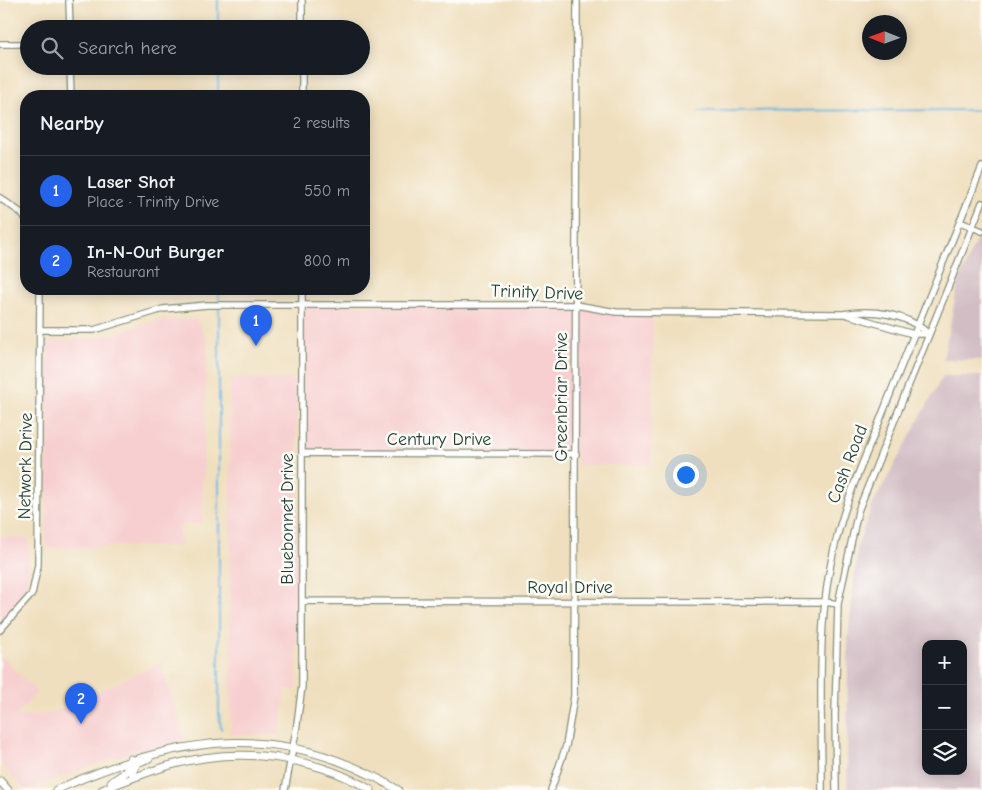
<!DOCTYPE html>
<meta charset="utf-8">
<style>
body{margin:0;font-family:"Comic Neue",sans-serif;background:#20242c;color:#f1f3f6}
.controls{position:absolute;right:15px;bottom:15px;display:grid;overflow:hidden;border-radius:10px;box-shadow:0 2px 12px #0003}
.controls button{width:45px;height:45px;display:grid;place-items:center;padding:0;border:0;border-bottom:1px solid #363941;background:#171b24;color:#f1f3f6;font:25px sans-serif}
.compass{position:absolute;left:862px;top:15px;width:45px;height:45px;border-radius:50%;background:#171b24;box-shadow:0 2px 12px #0003;rotate:271deg}
.you{position:absolute;left:685px;top:474px;width:18px;height:18px;margin:-12px;border:4px solid #fff;border-radius:50%;background:#1a73e8;box-shadow:0 0 0 8px #1a73e833}
.badge{display:grid;place-items:center;width:32px;height:32px;border-radius:50%;background:#2563eb;color:#fff;font-size:16px;font-weight:700}
.pin{position:absolute;translate:-50% -41px;filter:drop-shadow(0 1px 2px #0008)}
.pin::after{content:'';position:absolute;top:26px;width:18px;height:15px;background:inherit;clip-path:polygon(0 0,100% 0,50% 100%)}
.list{margin:0;padding:0;list-style:none}
h2{display:flex;justify-content:space-between;align-items:center;height:65px;margin:0;padding:0 20px;font-size:21px}
h2 small{font-size:16px;font-weight:400;color:#9ea1a6}
.list li{display:grid;grid-template-columns:32px 1fr auto;gap:15px;align-items:center;box-sizing:border-box;height:70px;padding:0 20px;border-top:1px solid #363941}
.list b{display:block;font-size:19px;white-space:nowrap}
.list p{margin:0;font-size:16px;white-space:nowrap;color:#9ea1a6}
.list em{font-size:16px;font-style:normal;color:#9ea1a6}
.icon{flex:none;width:28px;height:28px;fill:none;stroke:currentColor;stroke-width:2;stroke-linecap:round;stroke-linejoin:round}
.map{position:relative;flex:none;width:982px;height:790px;overflow:hidden}
.search{position:absolute;background:#171b24;box-shadow:0 2px 12px #0003;left:20px;top:20px;width:350px;height:55px;display:flex;align-items:center;gap:12px;box-sizing:border-box;padding:0 18px;border-radius:28px;color:#9ea1a6;font-size:19px}
.panel{position:absolute;background:#171b24;box-shadow:0 2px 12px #0003;left:20px;top:90px;width:350px;height:205px;border-radius:20px}
.map>svg:first-child{display:block}
</style>
<div class="map">
<svg width="982" height="790" viewBox="0 0 982 790">
<rect width="100%" height="100%" fill="#fdfcf7"/>
<filter id="ink" filterUnits="userSpaceOnUse"><feTurbulence type="fractalNoise" baseFrequency=".02" numOctaves="2"/><feDisplacementMap in="SourceGraphic" scale="10" xChannelSelector="R" yChannelSelector="G"/><feConvolveMatrix kernelMatrix="1 2 1 2 8 2 1 2 1" color-interpolation-filters="sRGB"/></filter>
<filter id="wash" filterUnits="userSpaceOnUse"><feTurbulence type="fractalNoise" baseFrequency=".0096" numOctaves="4" result="noise"/><feDisplacementMap in="SourceGraphic" scale="20" xChannelSelector="R" yChannelSelector="G"/><feGaussianBlur stdDeviation="1.12" result="paint"/><feColorMatrix in="noise" values="0 0 0 0 0 0 0 0 0 0 0 0 0 0 0 0 0 1.4 0 .05"/><feComposite in="paint" operator="in"/></filter>
<g filter="url(#wash)">
<rect width="100%" height="100%" fill="#efdfbe"/>
<path fill="#f7cfd0" d="M 302,305 L 576,305 L 605,311 L 653,313 L 651,465 L 576,465 L 576,455 L 302,453 Z
M 196,319 L 207,342 L 202,523 L 179,526 L 180,546 L 46,547 L 48,342 L 102,337 L 159,320 Z
M 230,378 L 297,380 L 297,675 L 296,690 L 286,689 L 279,735 L 231,734 Z
M 0,537 L 29,538 L 28,576 L 20,602 L 0,625 Z
M 0,655 L 37,692 L 16,716 L 31,716 L 51,713 L 161,663 L 186,742 L 134,751 L 26,790 L 0,764 Z"/>
<path fill="#d2bdc5" fill-rule="evenodd" d="M 982,227 L 982,360 L 943,359 L 959,280 Z
M 943,376 L 982,376 L 982,790 L 847,790 L 848,639 L 858,544 L 873,504 ZM 926,644 L 963,644 L 963,771 L 926,771 Z"/>
<g fill="none" stroke-linecap="round" stroke-linejoin="round">
<path stroke="#65b4df" stroke-width="2" d="M 218,0 L 218,29
M 218,66 L 218,96
M 699,111 L 982,110
M 219,289 L 219,713 L 221,729"/>
</g>
</g>
<g filter="url(#ink)">
<g fill="none" stroke-linecap="round" stroke-linejoin="round">
<g stroke="#878e79" stroke-width="8">
<path id="minor" d="M 69,0 L 70,29
M 302,29 L 302,0
M 0,44 L 29,44
M 70,66 L 71,96
M 302,66 L 302,96
M 0,198 L 20,212 L 26,219
M 960,222 L 982,231
M 845,314 L 913,334 L 929,334
M 40,330 L 94,330 L 163,309 L 207,305 L 576,305 L 616,312 L 843,314 C 872,309 906,313 929,334
M 302,453 L 576,454
M 302,601 L 825,602 L 838,604
M 0,630 L 32,594 L 38,565 L 40,289
M 285,790 L 296,731 L 302,686 L 302,289
M 551,790 L 566,746 L 574,696 L 577,0
M 822,790 C 822,708 815,621 836,541 C 846,499 864,460 880,420 C 913,335 948,251 982,167
M 836,790 L 835,715 L 838,604 L 858,511 L 982,203"/>
</g>
<g stroke="#878e79" stroke-width="9">
<path id="major" d="M 132,773 L 137,763 L 149,758
M 0,781 L 8,790
M 111,782 L 125,773 L 131,759
M 56,790 C 175,736 280,718 398,790
M 102,790 C 124,781 147,772 171,765 C 237,746 312,755 371,790"/>
</g>
<use href="#minor" stroke="#fff" stroke-width="5.5"/>
<use href="#major" stroke="#fff" stroke-width="7"/>
</g>
</g>
<g text-anchor="middle" stroke-width="5" stroke-linejoin="round" paint-order="stroke">
<g font-size="18" fill="#1f3d34" stroke="#fdfcf7">
<text transform="translate(537 292) rotate(2)" y="6">Trinity Drive</text>
<text transform="translate(561 397) rotate(-90)" y="6">Greenbriar Drive</text>
<text x="439" y="445">Century Drive</text>
<text transform="translate(847 464) rotate(-69)" y="6">Cash Road</text>
<text transform="translate(25 466) rotate(-89)" y="6">Network Drive</text>
<text transform="translate(287 519) rotate(-90)" y="6">Bluebonnet Drive</text>
<text x="570" y="593">Royal Drive</text>
</g>
</g>
</svg>
<div class="controls">
<button>+</button>
<button>−</button>
<button><svg class="icon" aria-label="layers" viewBox="0 0 24 24"><path d="M12 4l9 5-9 5-9-5zM3 14l9 5 9-5"/></svg></button>
</div>
<svg class="compass" viewBox="-18 -18 36 36"><path d="M0-13l5 13h-10z" fill="#e53935"/><path d="M0 13l5-13h-10z" fill="#9ea1a6"/></svg>
<div class="you"></div>
<div class="pin badge" style="left:256px;top:346px">1</div>
<div class="pin badge" style="left:81px;top:724px">2</div>
<div class="search"><svg class="icon" aria-label="search" viewBox="0 0 24 24"><circle cx="10" cy="10" r="6"/><path d="M15 15l6 6"/></svg>Search here</div>
<section class="panel">
<h2>Nearby<small>2 results</small></h2>
<ul class="list">
<li><span class="badge">1</span><div><b>Laser Shot</b><p>Place · Trinity Drive</p></div><em>550 m</em></li>
<li><span class="badge">2</span><div><b>In-N-Out Burger</b><p>Restaurant</p></div><em>800 m</em></li>
</ul>
</section>
</div>
